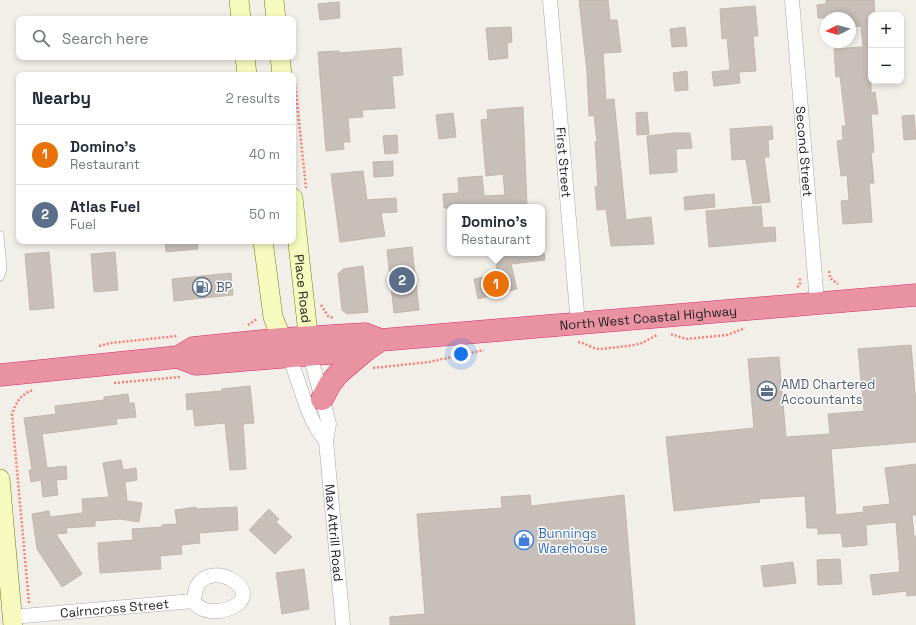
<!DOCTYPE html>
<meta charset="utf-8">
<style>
body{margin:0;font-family:"Space Grotesk",sans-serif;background:#f6f6f7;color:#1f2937}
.controls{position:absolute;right:12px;top:12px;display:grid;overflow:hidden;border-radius:8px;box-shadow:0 2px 6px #0003}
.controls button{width:36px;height:36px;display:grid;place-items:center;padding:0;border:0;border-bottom:1px solid #e0e1e3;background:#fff;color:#1f2937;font:20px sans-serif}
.compass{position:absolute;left:820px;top:12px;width:36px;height:36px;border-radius:50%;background:#fff;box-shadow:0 2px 6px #0003;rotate:264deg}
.you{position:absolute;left:461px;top:354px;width:14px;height:14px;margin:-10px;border:3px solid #fff;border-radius:50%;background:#1a73e8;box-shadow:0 0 0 6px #1a73e833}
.badge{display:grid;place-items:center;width:26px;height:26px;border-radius:50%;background:#d40000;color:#fff;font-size:13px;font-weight:700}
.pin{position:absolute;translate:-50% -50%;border:2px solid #fff;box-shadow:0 1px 4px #0006}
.popup{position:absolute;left:447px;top:204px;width:98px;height:52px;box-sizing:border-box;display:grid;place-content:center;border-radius:8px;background:#fff;filter:drop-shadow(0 1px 3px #0005);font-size:13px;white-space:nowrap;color:#747a83}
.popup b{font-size:15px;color:#1f2937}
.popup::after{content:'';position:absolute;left:50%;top:100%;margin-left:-8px;border:8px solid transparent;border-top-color:#fff}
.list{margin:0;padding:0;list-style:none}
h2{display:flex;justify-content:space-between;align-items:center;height:52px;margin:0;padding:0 16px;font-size:17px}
h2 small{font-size:13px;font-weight:400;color:#747a83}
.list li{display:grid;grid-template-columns:26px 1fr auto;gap:12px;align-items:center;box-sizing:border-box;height:60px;padding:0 16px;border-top:1px solid #e0e1e3}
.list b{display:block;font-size:15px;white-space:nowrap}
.list p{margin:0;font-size:13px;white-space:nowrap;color:#747a83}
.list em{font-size:13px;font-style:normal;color:#747a83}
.icon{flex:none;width:22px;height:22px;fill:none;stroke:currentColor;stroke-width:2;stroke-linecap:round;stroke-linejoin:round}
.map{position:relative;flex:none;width:916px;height:625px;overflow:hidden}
.search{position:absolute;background:#fff;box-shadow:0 2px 6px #0003;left:16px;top:16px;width:280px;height:44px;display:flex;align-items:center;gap:10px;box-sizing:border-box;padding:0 14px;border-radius:8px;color:#747a83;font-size:15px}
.panel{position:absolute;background:#fff;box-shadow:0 2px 6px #0003;left:16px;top:72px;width:280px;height:172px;border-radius:8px}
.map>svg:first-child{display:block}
</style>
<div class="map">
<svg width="916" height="625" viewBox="0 0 916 625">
<rect width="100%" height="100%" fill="#f2efe9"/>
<path fill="#c7bfb8" stroke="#c4b6ab" d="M 579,0 L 608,0 L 610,20 L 617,20 L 621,52 L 603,53 L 606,100 L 614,99 L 626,220 L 651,217 L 654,244 L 611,246 L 606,209 L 597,210 L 595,187 L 598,186 L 595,142 L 597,142 L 594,115 L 589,116 L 587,72 Z
M 826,0 L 874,0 L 875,15 L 871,15 L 871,93 L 875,92 L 878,114 L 871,114 L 874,152 L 871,153 L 874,183 L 869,183 L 872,222 L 843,224 L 841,201 L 849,200 L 847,175 L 841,176 L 837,141 L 843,140 L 842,126 L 846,126 L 840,76 L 836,77 L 834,49 L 863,47 L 861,26 L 850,27 L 850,18 L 818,18 L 817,5 L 826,4 Z
M 339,2 L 340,18 L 320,20 L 318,4 Z
M 755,6 L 758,36 L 753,36 L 756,71 L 739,72 L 740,83 L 714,86 L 712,72 L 730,70 L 727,38 L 722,39 L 720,9 Z
M 511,27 L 512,42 L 507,43 L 508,58 L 489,60 L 486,28 Z
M 685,27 L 687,46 L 672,47 L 670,29 Z
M 401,48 L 403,75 L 392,76 L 395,108 L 362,110 L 363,117 L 348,118 L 350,142 L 343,142 L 344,149 L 326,151 L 318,52 L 339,51 L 339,53 Z
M 687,71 L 688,90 L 675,91 L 673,73 Z
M 523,107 L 527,207 L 444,208 L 443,194 L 459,193 L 458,178 L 482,176 L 484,196 L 505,195 L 503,174 L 486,176 L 481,120 L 488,119 L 487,110 Z
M 647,112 L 649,134 L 637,135 L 636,113 Z
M 453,113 L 456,137 L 439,139 L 436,115 Z
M 914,115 L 916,139 L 904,140 L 902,116 Z
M 772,126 L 773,139 L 768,140 L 769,157 L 764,157 L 770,202 L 753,204 L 746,159 L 732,160 L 730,129 Z
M 674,133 L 690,133 L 692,148 L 676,149 L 677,172 L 650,174 L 647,136 Z
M 397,135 L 398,153 L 385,154 L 383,136 Z
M 393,161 L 393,176 L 374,177 L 373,162 Z
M 363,171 L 367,200 L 396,198 L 397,212 L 381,213 L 385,236 L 340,242 L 331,174 Z
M 714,194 L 715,207 L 685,210 L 684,197 Z
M 761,206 L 763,228 L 775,227 L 776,241 L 709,247 L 706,211 Z
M 165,241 L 197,241 L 198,249 L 166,252 Z
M 412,247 L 419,310 L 394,313 L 387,250 Z
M 49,252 L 54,308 L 30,310 L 25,254 Z
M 115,252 L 118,290 L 94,292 L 91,254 Z
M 495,253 L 544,253 L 545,260 L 511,264 L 517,289 L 478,299 L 474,279 L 497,274 Z
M 363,266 L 368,312 L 347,314 L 342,310 L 338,274 L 343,269 Z
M 231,273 L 233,295 L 174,301 L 172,279 Z
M 911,345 L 916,404 L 916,442 L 831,449 L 836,515 L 864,512 L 863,507 L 890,504 L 885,468 L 916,464 L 916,515 L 912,515 L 914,536 L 916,536 L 916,595 L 907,596 L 906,591 L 873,595 L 870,575 L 900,572 L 896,522 L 866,525 L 867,545 L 843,547 L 841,533 L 818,534 L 818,528 L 807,528 L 805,496 L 759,499 L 760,502 L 674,511 L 666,437 L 754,428 L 748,359 L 779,357 L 786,437 L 830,434 L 828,414 L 864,411 L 858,349 Z
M 250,386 L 254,423 L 243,424 L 246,469 L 230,470 L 225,423 L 195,426 L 193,409 L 187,410 L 186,394 L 222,391 L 222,389 Z
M 128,394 L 129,403 L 134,403 L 136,417 L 116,419 L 117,424 L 42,434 L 47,468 L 66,466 L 67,479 L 56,480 L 58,495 L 43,497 L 41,480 L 31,482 L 29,470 L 32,470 L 24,418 L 56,414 L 55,406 L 104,400 L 104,397 Z
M 121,460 L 123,470 L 136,468 L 137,480 L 125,482 L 127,501 L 142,503 L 139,522 L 120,519 L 95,521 L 95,526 L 66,528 L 67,533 L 56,534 L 82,574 L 62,587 L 37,549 L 32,514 L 49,511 L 50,517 L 83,513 L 82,499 L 109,497 L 103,463 Z
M 530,495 L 531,506 L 624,495 L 635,625 L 390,625 L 390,617 L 425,614 L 417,514 L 502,508 L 501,497 Z
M 196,507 L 196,509 L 237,507 L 238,530 L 199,533 L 200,543 L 181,545 L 182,554 L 160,556 L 161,569 L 100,573 L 98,543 L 133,540 L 132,529 L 162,527 L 162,525 L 177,524 L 175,510 Z
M 269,509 L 279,519 L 276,522 L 292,537 L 275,554 L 249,530 Z
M 840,559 L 842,584 L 818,585 L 817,560 Z
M 793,562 L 796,583 L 764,587 L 761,566 Z
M 304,569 L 309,609 L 282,614 L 276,573 Z"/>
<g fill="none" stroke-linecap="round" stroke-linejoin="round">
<g stroke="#a9a9a9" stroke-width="8">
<path id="lane" d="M 0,235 L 3,269 L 0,277"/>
</g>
<g stroke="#a9a9a9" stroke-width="15">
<g id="street">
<path id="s1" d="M 550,0 L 578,324"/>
<path id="s2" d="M 792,0 L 817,302"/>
<path id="s3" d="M 310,355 L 329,424 L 326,441 L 343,625"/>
<path d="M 289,357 C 301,384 306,418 326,441"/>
<path id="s4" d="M 12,617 L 193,601 C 208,625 267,602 232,580 C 221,573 204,573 197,586 C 195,590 195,596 193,601"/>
</g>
</g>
<g stroke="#707d05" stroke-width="20">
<g id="secondary">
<path d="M 239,0 L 241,19"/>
<path d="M 274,0 L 276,19"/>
<path d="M 245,57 L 247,75"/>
<path d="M 280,57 L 282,75"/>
<path id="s5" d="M 293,198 L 310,352"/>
<path d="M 263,241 L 273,317 L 287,352"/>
<path d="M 0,479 L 13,625"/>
</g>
</g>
<g stroke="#dc2a67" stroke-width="23">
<g id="highway">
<path id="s6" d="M 178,357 L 196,364 L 366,350 L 381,340 L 916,295"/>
<path d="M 0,375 L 178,357 L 193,348 L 282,339 L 365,334 L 381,340"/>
<path d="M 322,399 L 330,384 L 339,373 L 366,350"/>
</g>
</g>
<path stroke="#fa8072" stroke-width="2.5" stroke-dasharray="2 2" stroke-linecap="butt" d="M 295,83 L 306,188
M 829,271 L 830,278 L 838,284
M 797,287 L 800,285 L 800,278
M 321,305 L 328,316 L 333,318
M 248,325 L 257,319
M 671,334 L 686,339 L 727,335 L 745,328
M 578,342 C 586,343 594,350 601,349 L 635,345 L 642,343 L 657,335
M 99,346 L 111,343 L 177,336
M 373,368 L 429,362 L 484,350
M 114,383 L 180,377
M 29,603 L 12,415 C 16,402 20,395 33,390"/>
<use href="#lane" stroke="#fff" stroke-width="7"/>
<use href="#street" stroke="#fff" stroke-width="14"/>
<use href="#secondary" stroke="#f7fabf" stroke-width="19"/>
<use href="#highway" stroke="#e892a2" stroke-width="22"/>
</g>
<defs>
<g id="fuel-ring" transform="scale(1)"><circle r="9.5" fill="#fff" stroke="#5c6f8a" stroke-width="1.5"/><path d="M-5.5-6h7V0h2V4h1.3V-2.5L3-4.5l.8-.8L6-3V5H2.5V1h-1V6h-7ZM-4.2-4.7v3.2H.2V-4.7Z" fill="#5c6f8a"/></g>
<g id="office-ring" transform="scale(1)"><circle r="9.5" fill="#fff" stroke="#5c6f8a" stroke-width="1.5"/><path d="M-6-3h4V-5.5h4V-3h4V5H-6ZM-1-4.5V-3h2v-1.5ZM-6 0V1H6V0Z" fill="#5c6f8a"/></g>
<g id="shop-ring" transform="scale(1)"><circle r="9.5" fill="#fff" stroke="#3f7fe0" stroke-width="1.5"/><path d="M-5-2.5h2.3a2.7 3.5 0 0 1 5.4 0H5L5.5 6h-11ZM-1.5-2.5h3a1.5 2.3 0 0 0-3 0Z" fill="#3f7fe0"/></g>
</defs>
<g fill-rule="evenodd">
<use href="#fuel-ring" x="202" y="287"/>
<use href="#office-ring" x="767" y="391"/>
<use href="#shop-ring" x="524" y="540"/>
</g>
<g text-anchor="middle" stroke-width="3" stroke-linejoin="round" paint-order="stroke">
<g font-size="13" fill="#222" stroke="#fff">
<text dy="5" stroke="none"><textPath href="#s2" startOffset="152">Second Street</textPath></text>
<text dy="5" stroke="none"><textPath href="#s1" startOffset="163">First Street</textPath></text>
<text dy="5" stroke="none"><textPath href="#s5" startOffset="91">Place Road</textPath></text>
<text dy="5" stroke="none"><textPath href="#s6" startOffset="476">North West Coastal Highway</textPath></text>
<text dy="5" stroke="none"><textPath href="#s3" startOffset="181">Max Attrill Road</textPath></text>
<text dy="5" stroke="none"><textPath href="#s4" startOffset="103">Cairncross Street</textPath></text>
</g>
<g font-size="13" fill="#4e5e75" stroke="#fff" text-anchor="start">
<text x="216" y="292">BP</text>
<text x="781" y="389">AMD Chartered<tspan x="781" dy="15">Accountants</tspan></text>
</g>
<g font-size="13" fill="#366cbe" stroke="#fff" text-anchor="start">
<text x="538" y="538">Bunnings<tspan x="538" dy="15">Warehouse</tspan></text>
</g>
</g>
</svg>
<div class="controls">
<button>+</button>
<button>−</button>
</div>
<svg class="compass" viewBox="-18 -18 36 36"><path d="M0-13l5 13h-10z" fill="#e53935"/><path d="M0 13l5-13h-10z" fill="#747a83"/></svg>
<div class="you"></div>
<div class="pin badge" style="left:496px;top:284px;background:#e8710a">1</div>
<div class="popup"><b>Domino's</b>Restaurant</div>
<div class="pin badge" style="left:402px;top:280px;background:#5c6f8a">2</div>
<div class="search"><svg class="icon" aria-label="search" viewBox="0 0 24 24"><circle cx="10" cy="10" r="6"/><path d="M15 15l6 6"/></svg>Search here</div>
<section class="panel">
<h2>Nearby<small>2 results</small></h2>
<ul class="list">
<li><span class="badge" style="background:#e8710a">1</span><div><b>Domino's</b><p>Restaurant</p></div><em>40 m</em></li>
<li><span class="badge" style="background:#5c6f8a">2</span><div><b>Atlas Fuel</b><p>Fuel</p></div><em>50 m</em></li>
</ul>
</section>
</div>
